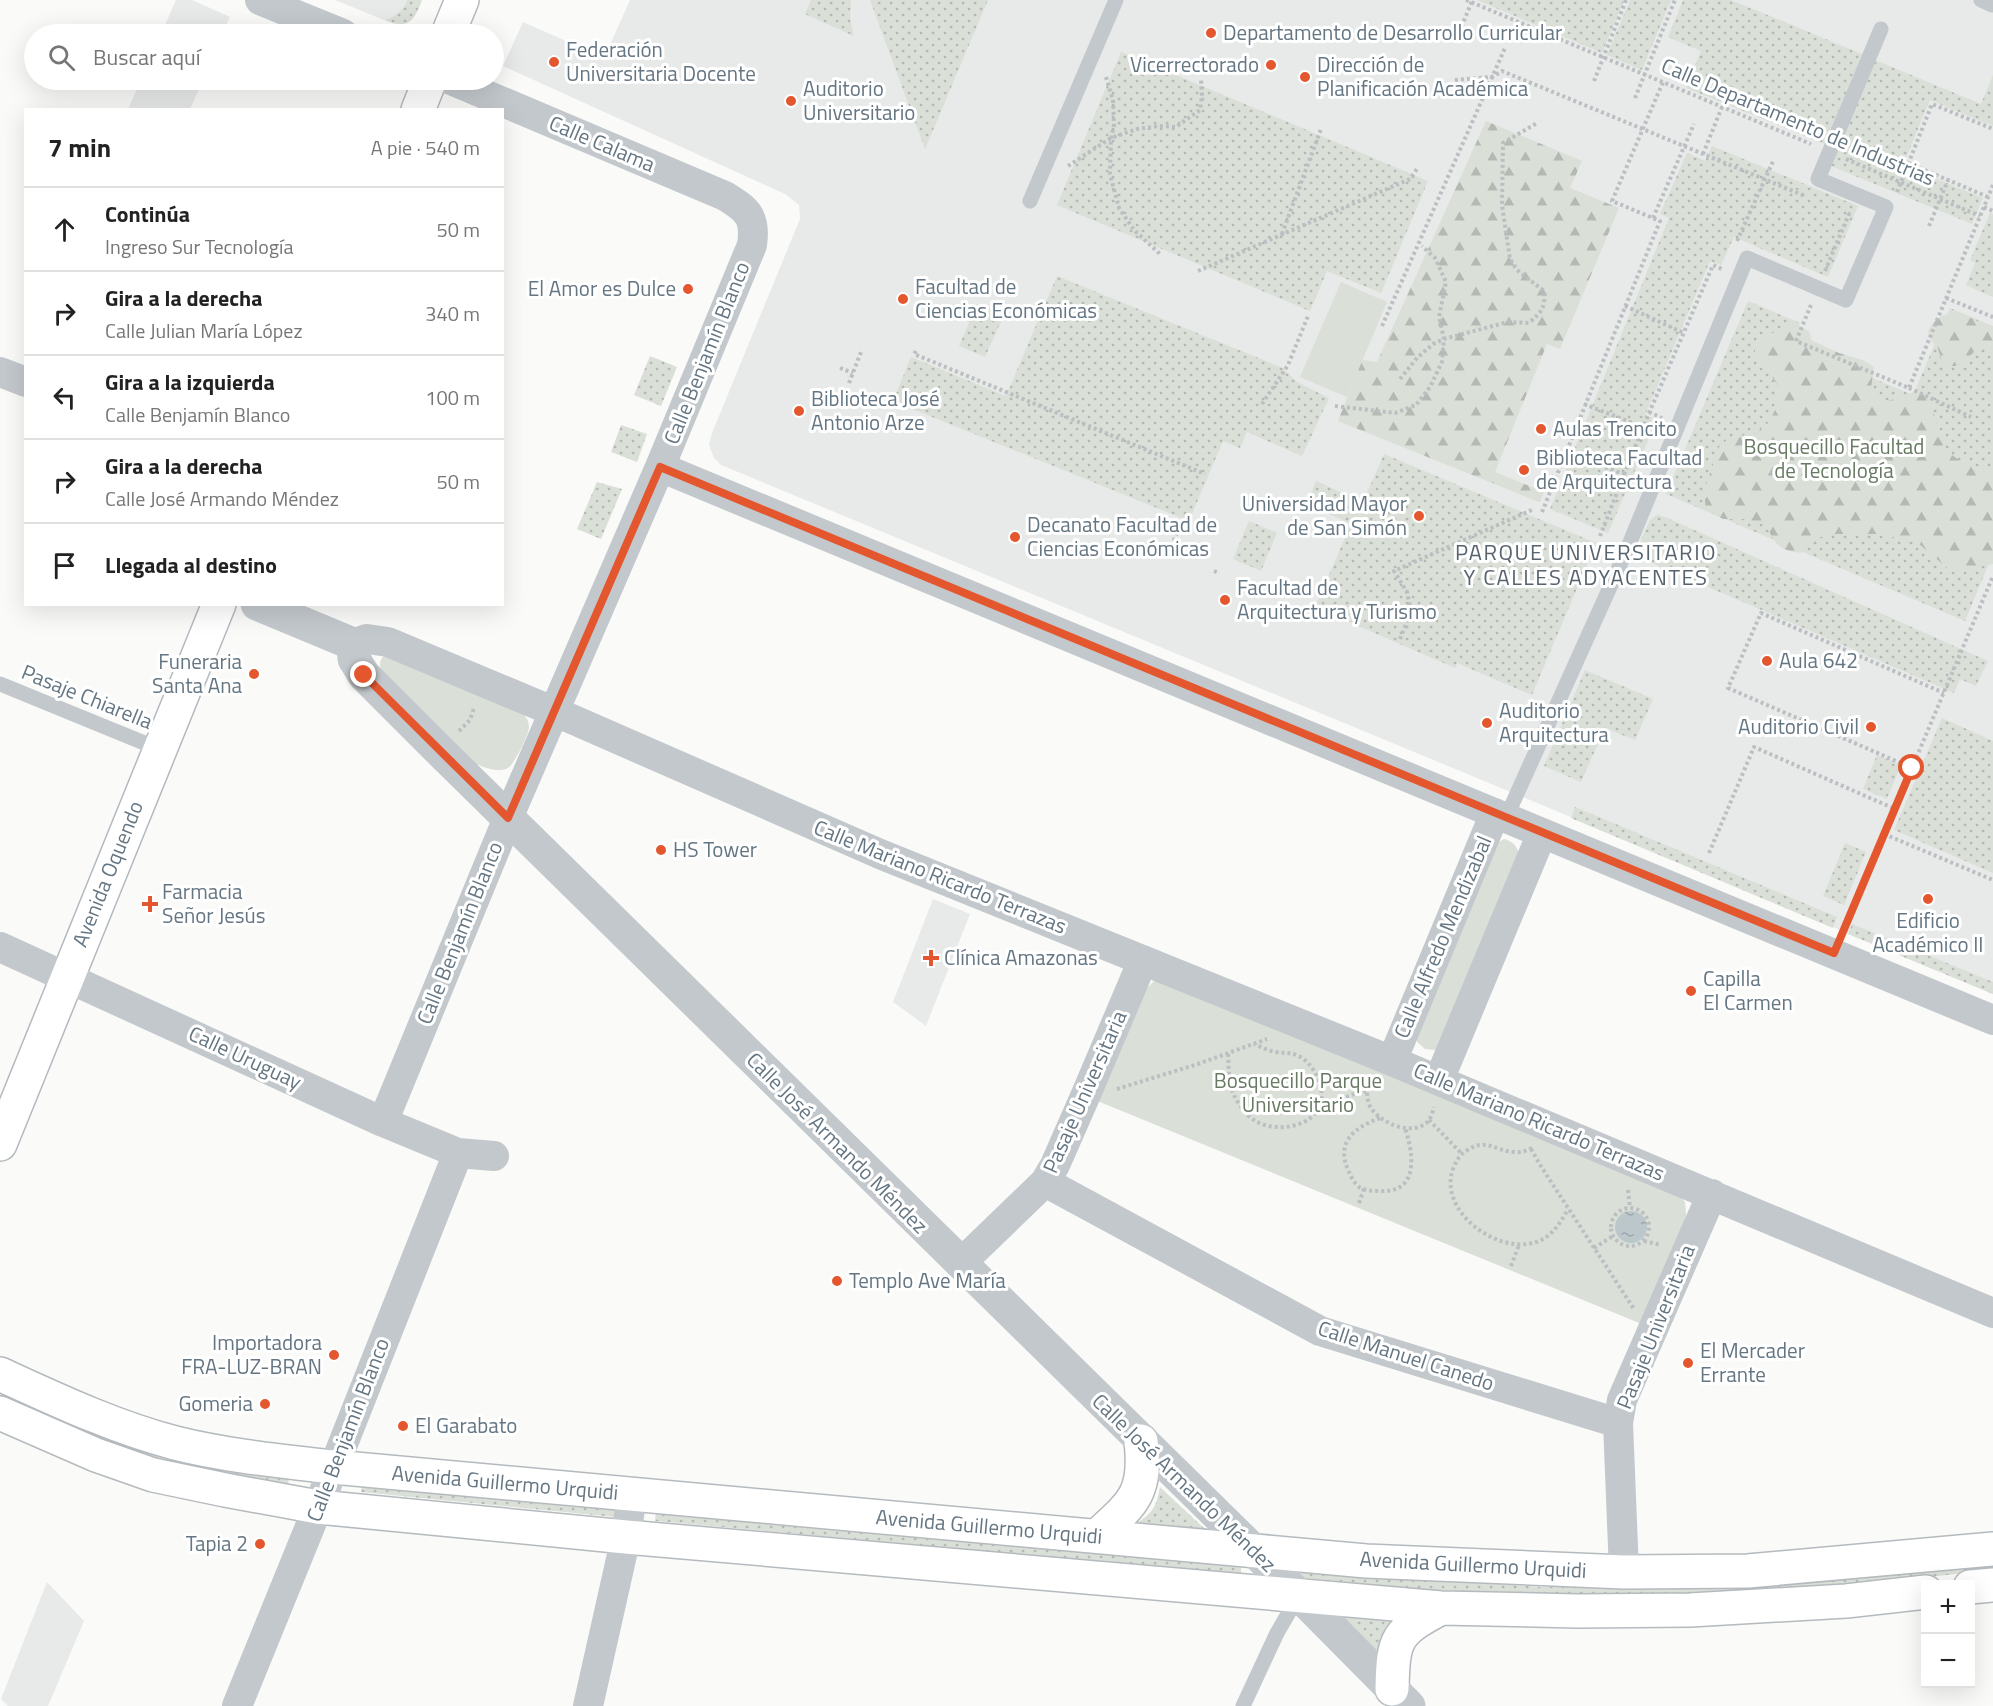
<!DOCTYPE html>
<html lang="es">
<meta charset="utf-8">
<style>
body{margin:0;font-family:"Titillium Web",sans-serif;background:#f2f2f2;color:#222}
.controls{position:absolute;right:18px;bottom:18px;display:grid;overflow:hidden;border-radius:0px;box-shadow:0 6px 24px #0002}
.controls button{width:54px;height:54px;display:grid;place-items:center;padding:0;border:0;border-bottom:2px solid #e0e0e0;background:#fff;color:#222;font:30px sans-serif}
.stop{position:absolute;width:18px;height:18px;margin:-14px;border:4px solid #e4572e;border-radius:50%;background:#fff}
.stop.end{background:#e4572e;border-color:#fff;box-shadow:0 2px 6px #0008}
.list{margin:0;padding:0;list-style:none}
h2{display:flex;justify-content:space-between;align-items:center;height:78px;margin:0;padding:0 24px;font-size:26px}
h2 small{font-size:20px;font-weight:400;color:#767676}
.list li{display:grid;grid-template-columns:39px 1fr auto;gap:18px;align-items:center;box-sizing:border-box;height:84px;padding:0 24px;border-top:2px solid #e0e0e0}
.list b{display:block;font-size:22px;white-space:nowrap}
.list p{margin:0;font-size:20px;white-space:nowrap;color:#767676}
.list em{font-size:20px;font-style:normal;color:#767676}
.icon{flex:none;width:33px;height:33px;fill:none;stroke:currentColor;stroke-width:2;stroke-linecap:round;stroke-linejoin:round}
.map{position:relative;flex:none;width:1993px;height:1706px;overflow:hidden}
.search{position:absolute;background:#fff;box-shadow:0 6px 24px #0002;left:24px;top:24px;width:480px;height:66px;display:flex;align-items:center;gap:15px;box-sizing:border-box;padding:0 21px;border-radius:33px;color:#767676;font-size:22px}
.panel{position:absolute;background:#fff;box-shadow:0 6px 24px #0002;left:24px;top:108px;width:480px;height:498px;border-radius:0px}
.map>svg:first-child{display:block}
</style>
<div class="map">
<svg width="1993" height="1706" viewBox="0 0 1993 1706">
<defs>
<pattern id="grass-dots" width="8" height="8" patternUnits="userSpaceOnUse" patternTransform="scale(1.5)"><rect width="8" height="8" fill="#dadfd7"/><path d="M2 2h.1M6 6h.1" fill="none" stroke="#b4b9b4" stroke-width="1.8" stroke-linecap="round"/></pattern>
<pattern id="forest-firs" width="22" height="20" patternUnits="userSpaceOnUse" patternTransform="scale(1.5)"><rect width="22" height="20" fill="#dadfd7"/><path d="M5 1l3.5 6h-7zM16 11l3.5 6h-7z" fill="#b4b9b4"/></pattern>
<pattern id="water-ripples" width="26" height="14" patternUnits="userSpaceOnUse" patternTransform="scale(1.5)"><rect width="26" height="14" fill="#bbc7cb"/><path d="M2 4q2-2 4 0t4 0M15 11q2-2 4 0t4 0" fill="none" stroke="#9ca6aa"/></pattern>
</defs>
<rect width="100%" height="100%" fill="#fafaf8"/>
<path fill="#e8e9e9" d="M 176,0 L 192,0 L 230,17 L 222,34 L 161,34 Z
M 335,0 L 407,0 L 403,8 L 397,16 L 384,20 Z
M 630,0 L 1993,0 L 1993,994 L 1518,795 L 721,465 L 714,458 L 709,445 L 712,433 L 800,219 L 799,205 L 785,194 L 503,66 L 523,22 L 604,58 Z
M 141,80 L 203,80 L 190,109 L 128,109 Z
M 933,899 L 970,914 L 926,1026 L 893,1002 Z
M 47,1582 L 84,1621 L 48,1706 L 8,1706 L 1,1699 Z"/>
<path fill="url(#grass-dots)" d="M 407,0 L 422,0 C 414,22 408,30 384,20 C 397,16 402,12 407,0 Z
M 811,0 L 851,0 L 850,19 L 854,36 L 805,14 Z
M 870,0 L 988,0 L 925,149 Z
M 1477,0 L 1624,0 L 1602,53 Z
M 1630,0 L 1671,0 L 1642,70 L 1607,55 Z
M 1683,0 L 1731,0 L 1862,54 L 1825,144 L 1686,88 L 1701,51 L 1668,37 Z
M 1121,52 L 1428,181 L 1381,293 L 1327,271 L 1310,311 L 1057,205 Z
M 1875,60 L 1981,104 L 1993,75 L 1993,126 L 1930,100 L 1903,165 L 1983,198 L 1972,224 L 1831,166 Z
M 1712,146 L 1858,206 L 1828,277 L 1734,237 L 1721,265 L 1710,261 L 1645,415 L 1657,420 L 1608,533 L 1550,509 L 1669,218 L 1660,214 L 1687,153 L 1705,161 Z
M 1990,213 L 1993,214 L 1993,297 L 1966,285 L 1975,263 L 1970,260 Z
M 1057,276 L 1283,368 L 1297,382 L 1329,398 L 1302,456 L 1247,432 L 1240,448 L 1223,441 L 1189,521 L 893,401 L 911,357 L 1006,396 Z
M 1748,301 L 1800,323 L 1792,344 L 1913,395 L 1950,308 L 1993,326 L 1993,554 L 1965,621 L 1666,494 Z
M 977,304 L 1004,315 L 985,357 L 959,346 Z
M 650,356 L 677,367 L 661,406 L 634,395 Z
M 621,425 L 647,434 L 637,462 L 611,452 Z
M 1384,454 L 1596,543 L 1532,695 L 1457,663 L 1455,668 L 1315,607 L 1351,524 L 1307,504 L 1316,481 L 1363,502 Z
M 597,482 L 622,489 L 601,539 L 577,529 Z
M 1657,515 L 1665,517 L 1988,661 L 1976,686 L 1960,679 L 1954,693 L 1634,555 L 1650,520 Z
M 1249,521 L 1277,533 L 1261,571 L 1233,559 Z
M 1585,670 L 1653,699 L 1635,740 L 1605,728 L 1581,782 L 1544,766 Z
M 1942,718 L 1993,741 L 1993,873 L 1894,830 Z
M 1877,755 L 1901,765 L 1887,799 L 1863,789 Z
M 1575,807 L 1837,917 L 1833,928 L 1571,818 Z
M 1845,843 L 1866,852 L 1844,905 L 1823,896 Z
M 1852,924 L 1993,982 L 1993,994 L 1848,934 Z
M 0,1390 L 289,1477 L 288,1487 L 144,1457 L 0,1401 Z
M 362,1484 L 616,1508 L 615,1517 L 361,1492 Z
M 1160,1487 L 1208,1532 L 1134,1525 C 1152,1513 1156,1509 1160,1487 Z
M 656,1511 L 1241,1564 L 1241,1574 L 655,1521 Z
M 1993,1560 L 1993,1570 L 1901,1580 L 1749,1593 L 1670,1595 L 1585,1595 L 1430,1590 L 1305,1578 L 1298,1570 L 1542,1587 L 1707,1586 Z
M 1333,1610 L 1398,1616 C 1386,1627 1379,1640 1380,1656 Z"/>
<path fill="url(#forest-firs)" d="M 1486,121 L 1582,161 L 1570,188 L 1619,208 L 1560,349 L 1547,344 L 1495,472 L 1544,492 L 1539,502 L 1338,421 L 1362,360 L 1377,362 Z
M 1952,313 L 1962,314 L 1993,328 L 1993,349 C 1970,339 1968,375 1943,364 L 1937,346 L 1932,342 L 1928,331 C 1934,320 1940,315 1952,313 Z
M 1793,322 L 1810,332 L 1811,340 L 1839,353 L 1863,360 L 1874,367 L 1871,388 L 1882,403 L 1920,390 L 1930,397 C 1933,411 1940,441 1949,452 C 1957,462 1981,469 1993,473 L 1993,564 L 1952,572 L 1918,543 L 1879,534 L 1834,534 L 1812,539 L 1801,553 C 1778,550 1776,545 1766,525 L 1746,519 L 1723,519 L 1706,510 L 1704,491 L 1719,447 L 1730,437 L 1755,434 L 1769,422 L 1778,404 L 1778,385 L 1764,367 L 1755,360 L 1755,348 L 1765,337 Z"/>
<path fill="#dadfd7" d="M 1341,282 L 1387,302 L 1347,397 L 1300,377 Z
M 385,655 L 521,711 C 525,716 529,720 529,727 C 529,734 514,765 508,768 C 498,773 486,768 476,764 L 381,669 C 379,663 380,659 385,655 Z
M 1504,839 C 1512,841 1516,845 1519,853 L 1443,1044 L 1435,1050 L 1425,1049 L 1417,1042 L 1417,1032 L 1496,844 Z
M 1165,978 L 1678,1194 L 1685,1202 L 1687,1225 L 1644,1325 L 1095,1100 L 1143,992 L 1154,981 Z"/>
<path fill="url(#water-ripples)" d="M1615 1227a16 16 0 1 1 32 0a16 16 0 1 1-32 0Z"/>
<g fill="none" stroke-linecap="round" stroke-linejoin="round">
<g stroke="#b3babf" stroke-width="36">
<path id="secondary" d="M 448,34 L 462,0
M 418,110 L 430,80
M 0,1144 L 219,604"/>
</g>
<g stroke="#b5babe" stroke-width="36">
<path id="primary" d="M 0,1374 C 57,1400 114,1427 175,1443 C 227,1456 280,1461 333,1467 L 1366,1561 L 1624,1572 L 1748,1571 L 1993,1549
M 0,1413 L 96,1455 L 153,1475 L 225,1490 L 318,1507 L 626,1537 L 1441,1608 L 1578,1611 L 1690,1610 L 1846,1601 L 1926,1592
M 1097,1536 C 1133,1503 1147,1494 1141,1441
M 1970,1587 L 1993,1585
M 1392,1689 C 1393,1638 1396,1632 1441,1608"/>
</g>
<path stroke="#bbbfc2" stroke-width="4" stroke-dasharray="3 3" stroke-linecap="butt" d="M 1466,0 L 1811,144
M 1457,38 L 1472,1
M 1106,77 L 1113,100 L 1114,125 L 1111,138 L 1110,174 L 1119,208 L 1134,230 L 1161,255
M 1455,80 L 1492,77 L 1502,71 L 1805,196
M 1594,81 L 1626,0
M 1635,98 L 1675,0
M 1703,154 L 1722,107
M 1846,159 L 1980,216
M 1908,163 L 1988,197
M 1068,166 L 1111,138 L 1137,129 L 1160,126 L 1176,127 L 1200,110 L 1202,96 L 1201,79
M 1897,192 L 1932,104 L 1993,129
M 1984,207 L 1993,211
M 1653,218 L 1694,124
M 1929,226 L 1948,180
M 1282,234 L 1321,129
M 1737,241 L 1774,159
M 1198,271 L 1410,179 L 1417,169
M 1825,271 L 1849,214 L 1845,213
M 1946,298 L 1993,317
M 1811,305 L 1796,341 L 1909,388 L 1993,185
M 1625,306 L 1684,333
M 1382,326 L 1505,48
M 916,351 L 914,354 L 1205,474
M 840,368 L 853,373
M 1400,379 L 1417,358 L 1433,344 L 1444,339 L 1508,322 L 1529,323 C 1541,312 1546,308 1544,291 L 1517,270 L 1510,259 L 1502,205 L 1503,143 L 1537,123
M 849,383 L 861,352
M 1909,388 L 1971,417
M 1262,404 L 1288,365 L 1308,316
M 1584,404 L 1643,427
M 1335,406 L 1395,413 L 1416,405 L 1430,387 L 1442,362 L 1444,339 L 1439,317 L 1446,282 L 1435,258 L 1422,246
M 1649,412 L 1662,418
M 1566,452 L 1626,475
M 1542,512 L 1660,221 L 1612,201 L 1663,82
M 1600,536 L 1643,427 L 1713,265 L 1724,270
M 1174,555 L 1169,552 L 1181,523 L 1179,522
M 1214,571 L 1219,573
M 1400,639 L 1411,612 L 1407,592 L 1394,571 L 1534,509
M 459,731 L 470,720 L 474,708
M 1912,768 L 1728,688 L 1761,613 L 1944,693
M 1884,834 L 1993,880
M 1709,853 L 1754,747 L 1895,809
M 1844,929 L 1993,576
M 1228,1054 C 1229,1067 1228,1082 1234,1095 C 1238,1104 1246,1115 1254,1120 C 1280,1137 1332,1123 1320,1085 C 1317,1075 1313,1068 1306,1061 C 1294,1051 1288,1054 1276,1052 C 1269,1051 1261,1047 1254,1044
M 1369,1081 C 1367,1088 1366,1096 1369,1104 C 1376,1122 1414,1139 1429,1120 C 1431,1117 1433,1111 1434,1107
M 1117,1089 L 1198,1064 L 1267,1039
M 1319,1110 C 1335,1103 1349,1094 1366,1091
M 1380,1118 C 1353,1128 1335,1143 1349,1172 C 1351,1177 1355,1184 1359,1187 C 1366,1191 1374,1191 1382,1191 C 1420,1192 1413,1152 1405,1128
M 1429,1120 L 1462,1154
M 1532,1148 C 1526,1151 1520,1153 1514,1152 C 1495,1151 1486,1137 1466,1151 C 1459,1155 1456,1162 1453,1169 C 1437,1213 1503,1259 1541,1240 C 1553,1235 1562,1220 1568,1209
M 1531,1149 L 1542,1168 L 1634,1309
M 1628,1190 L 1630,1207
M 1359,1203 L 1364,1189
M1611 1227a19 19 0 1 1 38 0a19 19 0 1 1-38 0Z
M 1644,1241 L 1661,1245
M 1594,1248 L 1613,1236
M 1511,1266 L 1519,1245"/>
<path stroke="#c3c8cc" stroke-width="15" d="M 1981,0 L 1992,5 L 1993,2
M 1030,201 L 1116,0
M 0,684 L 159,749
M 1506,818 L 1628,547 L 1747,258 L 1846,300 L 1886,207 L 1818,179 L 1881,29
M 1243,1706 L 1277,1633 L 1299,1595"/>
<path stroke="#c3c8cc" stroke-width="30" d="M 260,0 L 343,34
M 0,372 L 26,382
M 660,467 L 1993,1020
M 353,644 L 367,639 L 388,642 L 574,720 L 880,854 L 1392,1061 L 1993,1313
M 0,947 L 383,1122 L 458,1153 L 494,1156
M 1392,1061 L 1495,813
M 1439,1080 L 1542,833
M 383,1122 L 508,818 L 660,467 L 752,245 C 756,217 748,210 725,196 L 451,80
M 1045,1182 L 1320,1331 L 1618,1423
M 960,1264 L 1045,1182 L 1055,1165 L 1087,1092 L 1143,960
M 1624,1572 L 1618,1423 L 1622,1400 L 1712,1194
M 237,1706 L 318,1507 L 458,1153
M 588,1706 L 626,1537 L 632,1495"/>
<path stroke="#c3c8cc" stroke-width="33" d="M 257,604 L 353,644 L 354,659 L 364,675 L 441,752 L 1299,1595 L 1409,1706"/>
<use href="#secondary" stroke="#fff" stroke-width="33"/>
<use href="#primary" stroke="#fff" stroke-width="33"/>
</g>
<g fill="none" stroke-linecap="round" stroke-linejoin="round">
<path stroke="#e4572e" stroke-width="8" d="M 364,675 L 508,818 L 660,467 L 1834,953 L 1912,768"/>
</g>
<g fill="#e4572e" stroke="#fff" stroke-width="2">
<circle cx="1211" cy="33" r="6"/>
<circle cx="554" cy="62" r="6"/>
<circle cx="1271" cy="65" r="6"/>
<circle cx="1305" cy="77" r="6"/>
<circle cx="791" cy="101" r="6"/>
<circle cx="688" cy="289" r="6"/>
<circle cx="903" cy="299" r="6"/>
<circle cx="799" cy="411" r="6"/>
<circle cx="1541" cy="429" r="6"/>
<circle cx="1524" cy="470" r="6"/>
<circle cx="1419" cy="516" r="6"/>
<circle cx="1015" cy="537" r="6"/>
<circle cx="1225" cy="600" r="6"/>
<circle cx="1767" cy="661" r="6"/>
<circle cx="254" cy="674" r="6"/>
<circle cx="1487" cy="723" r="6"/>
<circle cx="1871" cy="727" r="6"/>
<circle cx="661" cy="850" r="6"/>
<circle cx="1928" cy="899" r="6"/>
<path d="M147 895h6v6h6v6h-6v6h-6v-6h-6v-6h6z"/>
<path d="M928 949h6v6h6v6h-6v6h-6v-6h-6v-6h6z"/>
<circle cx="1691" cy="991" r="6"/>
<circle cx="837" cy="1281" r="6"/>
<circle cx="334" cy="1355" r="6"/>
<circle cx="1688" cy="1363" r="6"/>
<circle cx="265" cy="1404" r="6"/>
<circle cx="403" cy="1426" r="6"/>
<circle cx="260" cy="1544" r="6"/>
</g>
<g text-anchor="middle" stroke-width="6" stroke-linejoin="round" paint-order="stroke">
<g font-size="21" fill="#657683" stroke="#fff" text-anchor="start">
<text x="1223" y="40">Departamento de Desarrollo Curricular</text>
<text x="566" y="57">Federación<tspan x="566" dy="24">Universitaria Docente</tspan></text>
<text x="1259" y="72" text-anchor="end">Vicerrectorado</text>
<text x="1317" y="72">Dirección de<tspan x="1317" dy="24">Planificación Académica</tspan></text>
<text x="803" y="96">Auditorio<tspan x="803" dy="24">Universitario</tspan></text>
<text x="915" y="294">Facultad de<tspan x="915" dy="24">Ciencias Económicas</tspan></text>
<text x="676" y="296" text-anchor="end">El Amor es Dulce</text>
<text x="811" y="406">Biblioteca José<tspan x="811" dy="24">Antonio Arze</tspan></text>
<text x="1553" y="436">Aulas Trencito</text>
<text x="1536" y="465">Biblioteca Facultad<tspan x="1536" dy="24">de Arquitectura</tspan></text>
<text x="1407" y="511" text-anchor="end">Universidad Mayor<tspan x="1407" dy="24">de San Simón</tspan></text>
<text x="1027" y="532">Decanato Facultad de<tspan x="1027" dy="24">Ciencias Económicas</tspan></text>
<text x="1237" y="595">Facultad de<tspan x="1237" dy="24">Arquitectura y Turismo</tspan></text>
<text x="1779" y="668">Aula 642</text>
<text x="242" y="669" text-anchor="end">Funeraria<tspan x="242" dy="24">Santa Ana</tspan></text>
<text x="1499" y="718">Auditorio<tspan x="1499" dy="24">Arquitectura</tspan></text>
<text x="1859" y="734" text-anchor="end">Auditorio Civil</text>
<text x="673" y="857">HS Tower</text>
<text x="162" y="899">Farmacia<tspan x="162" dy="24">Señor Jesús</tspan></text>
<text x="1928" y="928" text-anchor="middle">Edificio<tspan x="1928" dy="24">Académico II</tspan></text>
<text x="944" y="965">Clínica Amazonas</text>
<text x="1703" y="986">Capilla<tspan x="1703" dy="24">El Carmen</tspan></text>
<text x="849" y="1288">Templo Ave María</text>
<text x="322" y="1350" text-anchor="end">Importadora<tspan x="322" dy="24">FRA-LUZ-BRAN</tspan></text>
<text x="1700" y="1358">El Mercader<tspan x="1700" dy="24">Errante</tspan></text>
<text x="253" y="1411" text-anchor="end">Gomeria</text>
<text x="415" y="1433">El Garabato</text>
<text x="248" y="1551" text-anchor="end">Tapia 2</text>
</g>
<g font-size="21" fill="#657683" stroke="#fff">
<text transform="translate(1798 122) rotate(23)" y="7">Calle Departamento de Industrias</text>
<text transform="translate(602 144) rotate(23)" y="7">Calle Calama</text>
<text transform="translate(707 353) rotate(-68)" y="7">Calle Benjamín Blanco</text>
<text transform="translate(87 697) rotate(22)" y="7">Pasaje Chiarella</text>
<text transform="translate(108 874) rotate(-68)" y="7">Avenida Oquendo</text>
<text transform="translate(940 877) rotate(22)" y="7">Calle Mariano Ricardo Terrazas</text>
<text transform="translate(460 933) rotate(-68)" y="7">Calle Benjamín Blanco</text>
<text transform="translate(1443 937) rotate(-67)" y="7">Calle Alfredo Mendizabal</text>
<text transform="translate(245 1058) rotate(25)" y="7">Calle Uruguay</text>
<text transform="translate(1085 1092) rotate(-66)" y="7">Pasaje Universitaria</text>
<text transform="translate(1539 1122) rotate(23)" y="7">Calle Mariano Ricardo Terrazas</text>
<text transform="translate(837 1143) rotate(45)" y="7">Calle José Armando Méndez</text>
<text transform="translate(1656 1327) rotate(-68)" y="7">Pasaje Universitaria</text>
<text transform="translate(1406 1356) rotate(18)" y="7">Calle Manuel Canedo</text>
<text transform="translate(348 1430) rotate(-69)" y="7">Calle Benjamín Blanco</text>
<text transform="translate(505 1483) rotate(5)" y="7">Avenida Guillermo Urquidi</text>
<text transform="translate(1184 1483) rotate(44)" y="7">Calle José Armando Méndez</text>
<text transform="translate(989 1527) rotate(5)" y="7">Avenida Guillermo Urquidi</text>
<text transform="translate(1473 1565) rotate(3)" y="7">Avenida Guillermo Urquidi</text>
</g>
<g font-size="21" fill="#687a64" stroke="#fff">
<text x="1834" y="454">Bosquecillo Facultad<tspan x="1834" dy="24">de Tecnología</tspan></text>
<text x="1298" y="1088">Bosquecillo Parque<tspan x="1298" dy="24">Universitario</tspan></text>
</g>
<g font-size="22" letter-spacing="1.5" fill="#57646e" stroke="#fff">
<text x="1586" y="560">PARQUE UNIVERSITARIO<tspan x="1586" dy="25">Y CALLES ADYACENTES</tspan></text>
</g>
</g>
</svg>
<div class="controls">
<button>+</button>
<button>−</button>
</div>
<div class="stop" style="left:1912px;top:768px"></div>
<div class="stop end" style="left:364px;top:675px"></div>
<div class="search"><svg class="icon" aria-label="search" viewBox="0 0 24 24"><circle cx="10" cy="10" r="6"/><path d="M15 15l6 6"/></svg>Buscar aquí</div>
<section class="panel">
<h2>7 min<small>A pie · 540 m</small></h2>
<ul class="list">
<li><svg class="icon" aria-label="ahead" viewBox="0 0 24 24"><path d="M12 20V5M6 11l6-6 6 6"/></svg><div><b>Continúa</b><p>Ingreso Sur Tecnología</p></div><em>50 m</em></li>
<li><svg class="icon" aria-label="right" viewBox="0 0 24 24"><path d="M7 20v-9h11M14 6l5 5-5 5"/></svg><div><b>Gira a la derecha</b><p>Calle Julian María López</p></div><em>340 m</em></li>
<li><svg class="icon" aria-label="left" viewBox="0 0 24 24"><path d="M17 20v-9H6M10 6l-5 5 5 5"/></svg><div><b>Gira a la izquierda</b><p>Calle Benjamín Blanco</p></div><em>100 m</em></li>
<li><svg class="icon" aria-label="right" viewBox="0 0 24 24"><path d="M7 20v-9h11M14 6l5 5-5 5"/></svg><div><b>Gira a la derecha</b><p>Calle José Armando Méndez</p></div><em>50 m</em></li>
<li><svg class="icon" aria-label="arrive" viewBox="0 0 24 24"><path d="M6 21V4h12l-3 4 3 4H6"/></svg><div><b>Llegada al destino</b></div></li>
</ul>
</section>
</div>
